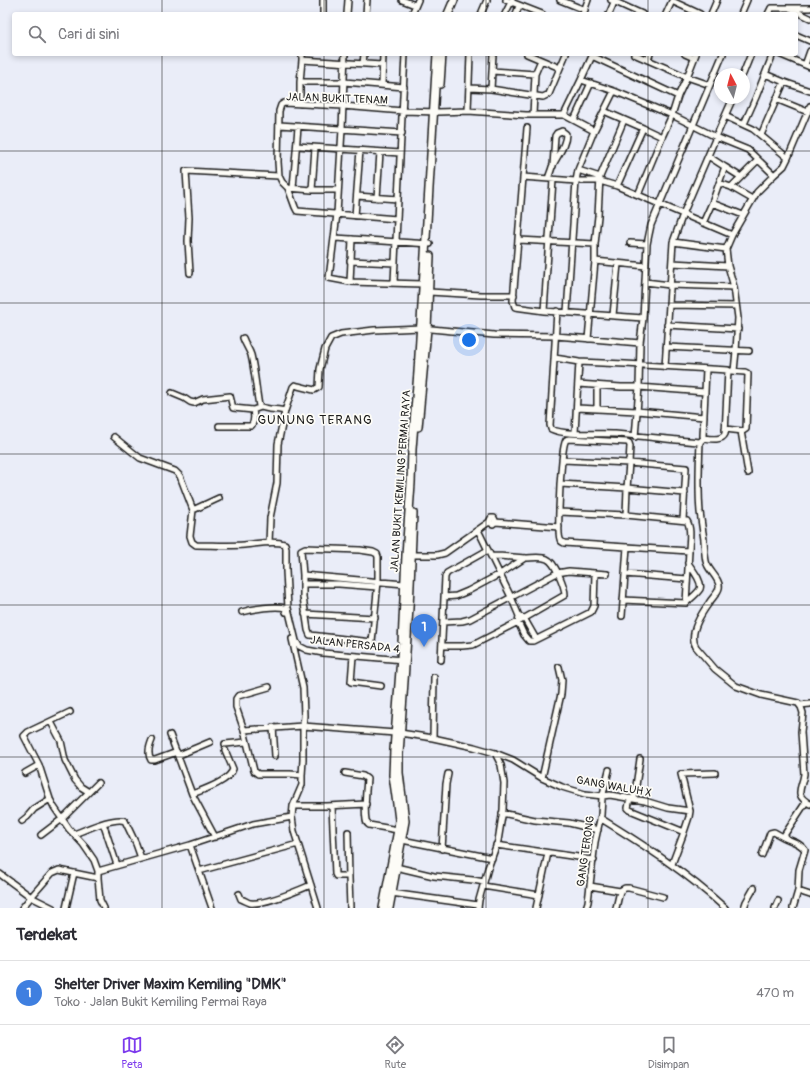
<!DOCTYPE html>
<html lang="id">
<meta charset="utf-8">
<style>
body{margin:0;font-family:Pangolin,sans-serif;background:#f7f7f7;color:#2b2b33}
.compass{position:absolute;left:714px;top:68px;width:36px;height:36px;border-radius:50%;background:#fff;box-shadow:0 2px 6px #0003;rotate:353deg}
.you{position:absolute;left:469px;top:340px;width:14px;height:14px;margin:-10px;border:3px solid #fff;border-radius:50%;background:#1a73e8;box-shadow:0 0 0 6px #1a73e833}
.badge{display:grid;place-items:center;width:26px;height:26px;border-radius:50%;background:#7c3aed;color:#fff;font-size:13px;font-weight:700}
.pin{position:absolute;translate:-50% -33px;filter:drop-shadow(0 1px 2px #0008)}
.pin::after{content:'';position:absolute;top:21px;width:14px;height:12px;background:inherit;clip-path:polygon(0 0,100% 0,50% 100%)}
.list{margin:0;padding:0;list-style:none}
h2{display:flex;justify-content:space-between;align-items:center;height:52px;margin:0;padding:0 16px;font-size:17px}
h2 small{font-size:13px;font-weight:400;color:#7c7c81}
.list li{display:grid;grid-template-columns:26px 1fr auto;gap:12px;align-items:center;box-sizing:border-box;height:64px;padding:0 16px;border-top:1px solid #e1e1e2}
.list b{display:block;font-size:15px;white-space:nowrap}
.list p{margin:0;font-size:13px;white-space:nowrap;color:#7c7c81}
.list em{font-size:13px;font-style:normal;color:#7c7c81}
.icon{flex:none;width:22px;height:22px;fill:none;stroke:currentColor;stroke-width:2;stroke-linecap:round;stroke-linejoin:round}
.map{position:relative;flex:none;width:810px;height:908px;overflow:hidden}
.search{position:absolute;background:#fff;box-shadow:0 2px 6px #0003;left:12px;right:12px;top:12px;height:44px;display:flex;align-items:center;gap:10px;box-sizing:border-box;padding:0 14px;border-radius:4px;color:#7c7c81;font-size:15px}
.sheet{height:116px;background:#fff}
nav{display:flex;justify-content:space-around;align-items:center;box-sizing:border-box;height:56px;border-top:1px solid #e1e1e2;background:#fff;font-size:11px;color:#7c7c81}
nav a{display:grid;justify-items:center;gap:2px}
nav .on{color:#7c3aed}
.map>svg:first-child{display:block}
</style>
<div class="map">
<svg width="810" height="908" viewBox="0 0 810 908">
<rect width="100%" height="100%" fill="#eaedf8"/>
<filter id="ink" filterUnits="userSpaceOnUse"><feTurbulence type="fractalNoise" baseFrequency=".025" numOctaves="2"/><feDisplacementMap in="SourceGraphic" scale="8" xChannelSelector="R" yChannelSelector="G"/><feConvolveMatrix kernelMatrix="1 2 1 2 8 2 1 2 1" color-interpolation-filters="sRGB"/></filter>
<g filter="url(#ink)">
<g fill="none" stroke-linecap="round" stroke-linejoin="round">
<g stroke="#1c1c1c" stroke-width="8">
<path id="street" d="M 402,0 L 415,5
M 506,0 L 542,14
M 560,0 L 585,10
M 611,0 L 642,14
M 791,9 L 810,18
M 323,14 L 323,0
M 347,14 L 348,0
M 366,14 L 367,0
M 412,14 L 418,0
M 481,14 L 487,0
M 505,14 L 512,0
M 516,14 L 519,6
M 583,14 L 588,0
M 609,14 L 615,0
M 666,14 L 672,1 L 700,14
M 711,14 L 717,0
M 741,14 L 747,0
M 768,14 L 771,8 L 810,8
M 796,35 L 810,41
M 345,54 L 342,129 L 337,214 L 329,278 L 350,282 L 423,284
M 634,54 L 687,77 L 696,54
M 685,54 L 694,58
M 779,54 L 810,67
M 592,56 L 678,96
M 302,60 L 382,65
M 648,60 L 650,54
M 363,64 L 364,54
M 805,65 L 810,51
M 560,68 L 566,54
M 492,71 L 535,74 L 541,60
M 743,74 L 751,54
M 581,80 L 614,91 L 672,115 L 678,96 L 687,77 L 710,85
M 300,82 L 344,82 L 404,87
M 784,82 L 810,91
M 382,85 L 383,54
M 469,88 L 491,89 L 543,97 L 549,94 L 560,68 L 527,54
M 491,89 L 493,54
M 776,99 L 808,112
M 300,104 L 300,82 L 302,60 L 302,54
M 468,111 L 470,54
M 604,111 L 643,128
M 533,115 L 535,74
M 564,115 L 581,80 L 593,54
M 725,116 L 733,98
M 574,120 L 591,83
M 744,124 L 756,97 L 773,54
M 279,125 L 402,133
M 527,128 L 513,301 L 515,307 L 544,311 L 643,318
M 594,131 L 614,91
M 761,135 L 784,82 L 765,74
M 297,146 L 400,153
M 708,156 L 725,167 L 723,172 L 712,203
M 725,167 L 741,177 L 758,160
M 578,170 L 600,177
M 774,175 L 784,166 L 788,158 L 810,106
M 523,177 L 576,181 L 600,181 L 617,186 L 732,235 L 726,249 L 728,266 L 734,287 L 738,318 L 736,351 L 734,371
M 741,177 L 731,187 L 752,199
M 548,179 C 549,175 551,171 552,167 C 557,156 566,146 566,134 L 562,131 L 557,133 L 555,136 L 553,166
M 719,183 L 731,187
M 617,186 L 643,128 L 662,137 L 672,115 L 716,137 L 725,116 L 753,129 L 788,158
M 288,188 L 282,182 L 279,176 L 278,162 L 279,111 L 281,105 L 284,103 L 343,106 L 403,111 L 438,112 L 468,111 L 526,115 L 564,115 L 594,131 L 578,170 L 576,181 L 567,312
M 293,188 L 298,127
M 312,190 L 315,148
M 338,190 L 312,190 L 288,188 L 295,207 L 297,211 L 397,219
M 638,195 L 662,137
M 357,196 L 398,199
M 377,198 L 380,152
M 355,216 L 360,150
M 703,223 L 712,203 L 743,215
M 335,238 L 430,244
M 519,240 L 595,244 L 595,261 L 588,339
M 673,242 L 726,249
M 630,243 L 647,244
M 595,244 L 598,216 L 600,177 L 624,120
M 350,261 L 395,263
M 595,261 L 646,266
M 672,263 L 728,266
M 190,273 L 188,241 L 189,218 L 186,171 L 279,176
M 350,282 L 352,239
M 394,282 L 405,54
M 645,282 L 670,285 L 734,287
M 429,292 L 481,295 L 514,295
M 669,305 L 736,306
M 544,311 L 553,180
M 557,311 L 550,425 L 551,429 C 566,436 597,433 615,434 C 643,436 672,440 700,442 L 704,438 L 703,436 L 705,392 L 639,387 L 621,387 L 578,384
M 613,315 L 618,264
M 667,325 L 738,329
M 243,338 C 245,344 249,349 251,355 C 255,372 256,389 259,406 C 266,410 277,409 285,411 L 278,444 L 277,483 L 270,518 L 269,543
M 666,347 L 749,351
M 555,358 L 579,362 L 625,364 L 728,370 L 725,434 C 722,441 711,439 704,438
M 665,367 L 673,242 L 683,214 L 716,137 L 748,150 L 774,175 L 757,192 L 732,235
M 705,392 L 706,369
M 172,393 L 184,398 L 190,402 L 194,403 L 203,399 L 230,396 L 233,408 L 253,410 L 261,407
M 577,408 L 637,411 L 704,417
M 597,409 L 597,385
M 285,411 L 293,387 L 295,385 L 298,386 L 314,390 L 319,387 L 320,369 L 325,349 L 331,338 L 341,334 L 374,330 L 421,328 L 494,335 L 556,336 L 640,343
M 219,426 L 251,426 C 255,422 254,415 253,410
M 725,429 L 743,431 L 746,429 L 748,374 L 747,373 L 745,372 L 731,371
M 741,431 L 748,473
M 575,433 L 579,362
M 114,437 L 140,458 L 175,471 L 180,476 L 193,510
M 635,437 L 639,387 L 640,343 L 643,318 L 647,244 L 651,225 L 723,54
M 700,442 C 699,465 698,489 700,512 C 701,519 702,526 703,533 C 705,543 704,552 706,561 C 707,570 721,579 719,588 C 718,593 712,598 709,603 C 701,614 688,634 696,647 L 715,669 L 736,686 L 761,695 L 798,703 L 801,707 L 803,713 L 801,732 L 804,774 C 802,789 793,794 810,804
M 560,484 L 627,488 L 626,515
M 219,498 L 193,510 L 190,536 L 192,542 L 196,545 C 212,545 228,546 244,545 C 257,544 273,540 285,544 L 286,548 L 286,571 L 288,608 L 296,641 L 299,646 L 307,650 L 323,653 L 403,660
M 559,512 L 626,515 L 687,521 C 692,529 689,542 689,551 L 564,543 C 562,542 560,540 560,539 C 557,532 560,494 560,484 C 561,477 562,445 566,440 C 567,439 568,439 569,439 L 627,442 L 629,443 L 630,446 L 629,463 L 563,460
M 683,520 L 686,468 L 629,463 L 627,488 L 685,493
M 495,522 L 559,527
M 478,530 L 511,597 L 519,616 L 518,622 L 524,635 L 529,641 L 533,641 L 591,612 L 594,606 L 595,573
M 305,548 L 360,550 L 373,552 L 377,554 L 378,557 L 378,582 L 372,642 L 310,635 L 308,630 L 303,597 L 303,575 L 301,550 Z
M 409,555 L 437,555 L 445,553 L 489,522 L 491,518 L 494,518 L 495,520 L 495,522 L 493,524 L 490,523 L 489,522
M 625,574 L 687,579
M 303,575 L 404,584
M 304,584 L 339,584 L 377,587
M 444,597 L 456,596 L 468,591 L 500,574 L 525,558
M 623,600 L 686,603 C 690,599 697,594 700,589 C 703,582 692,569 688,563
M 686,603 L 689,551
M 242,612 C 252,609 276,605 285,608 L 286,612
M 305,614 L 375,618
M 622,616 L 627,547
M 521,617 L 524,618 L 536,639
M 443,622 L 462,621 L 470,619 L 557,573 L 569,571 L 607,574
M 292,639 L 303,688 L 304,716 L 303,726 L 303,760 L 302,775
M 442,646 L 462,646 L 473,645 L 518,622 L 565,595 C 565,587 555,562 547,559 C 541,556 532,558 525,558 C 514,557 502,556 491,556
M 353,656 L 351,682 L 381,686
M 441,660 L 445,577 L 447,573 L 488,550
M 269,687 L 238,696 L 236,699 L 236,707 L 244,730 L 254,771 L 258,774 L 290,774 L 302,775 L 302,785 L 293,806 L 292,817 L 294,831 L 318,908
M 800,705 L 810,704
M 70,712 L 28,732 L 24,736 L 39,765 L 50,799 L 54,807 L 69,829 L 83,844 L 94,860 L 98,871 L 98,878 L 100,900 L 104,908
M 51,722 L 61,741 L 65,760 L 75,780 L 81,787 L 89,792
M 273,727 L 275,756
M 244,730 L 303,726 L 395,733
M 400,733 L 433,738 L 474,747 L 495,753 L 513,760 L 542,778 L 562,787 L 585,794 L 603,796 L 610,795 L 645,801 L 668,808 L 690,811
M 170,735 L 192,794 L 215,837
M 433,738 L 434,677
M 152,740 C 149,747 147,754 151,760 L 155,760 L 177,752
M 225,744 L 246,742
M 179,755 L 210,742
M 25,773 L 39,765
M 345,773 L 363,776 L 367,779 C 366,791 364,809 366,820 C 366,823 367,823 369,825 L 398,830
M 542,778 L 561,694 L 562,680 L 559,667
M 192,794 C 203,790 230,781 233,769 L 225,750
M 630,798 L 628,808 L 630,810 L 684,832 L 672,864
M 634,799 L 640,759
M 293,806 L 327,806 L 366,804
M 332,806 L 335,874 L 336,876 L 349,876
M 502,813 L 535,820 L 569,823 L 598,830
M 600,818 C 644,845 687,873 725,908
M 22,821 L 27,817 L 34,809 L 50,799
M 103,823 L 117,865
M 348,832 L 349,878 L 350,908
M 684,832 L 689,817 L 690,811 L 681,774 L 715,773
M 74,834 C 85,830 115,816 125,821 L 136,844 L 141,858
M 41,835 L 62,819 L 98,783
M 402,840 L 492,858
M 190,845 L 212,908
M 496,845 L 578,857 L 586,859 L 594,860
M 442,849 L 446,784 L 448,774
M 762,855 L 770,833 L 774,832 L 783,837
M 396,867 L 434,876 L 473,880 L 484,882
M 98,871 L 190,845 L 253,824 L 292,817
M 199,871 L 298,844
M 0,874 L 31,897 L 53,908
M 483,886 L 539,895
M 590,886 L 620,891
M 798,891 L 810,895
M 391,893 L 478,905
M 239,894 L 241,899 C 244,900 247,902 250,903 C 265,905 297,891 311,885
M 22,908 L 31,897 L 52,873 L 59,870 L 98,878
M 66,908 L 74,873
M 478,908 L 479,900 L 488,868 L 498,841 L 503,810 L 504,783 L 501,765 L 495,753
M 536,908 L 548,853
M 586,908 L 588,902 L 595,842 L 601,815 L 602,798 L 609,770
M 616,908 L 620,891 L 625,888 L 629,888 L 663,897
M 744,908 L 746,902 L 754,888
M 775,908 L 778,901
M 793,908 L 798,891 L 799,870 L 805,850 C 800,842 790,841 783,837 L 806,802"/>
</g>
<g stroke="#1c1c1c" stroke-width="10">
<path id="secondary" d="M 448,14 L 454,0
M 440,84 L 442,54
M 418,427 L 427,329 L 430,256
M 383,908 L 398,830 L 399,820 L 397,804 L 393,775 L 394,750 L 402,644 L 406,555 L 411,483 L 412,449 L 418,372 L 437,54
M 389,908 L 405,821 L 399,773 L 399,754 L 409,608 L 413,513"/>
</g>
<use href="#street" stroke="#fdfcf7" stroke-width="5"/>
<use href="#secondary" stroke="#fdfcf7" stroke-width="7"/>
</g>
</g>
<path fill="none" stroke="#1c1c1c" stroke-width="1" stroke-opacity="0.55" d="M 162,0 L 162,14M 324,0 L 324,14M 486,0 L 486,14M 648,0 L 648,14M 162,54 L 162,908M 324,54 L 324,908M 486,54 L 486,908M 648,54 L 648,908M 0,151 L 810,151M 0,303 L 810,303M 0,454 L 810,454M 0,605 L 810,605M 0,757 L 810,757"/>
<g text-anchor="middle" stroke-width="3.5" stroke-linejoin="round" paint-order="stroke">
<g font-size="11" fill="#1c1c1c" stroke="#fdfcf7">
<text transform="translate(337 98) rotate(2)" y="4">JALAN BUKIT TENAM</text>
<text transform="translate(400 481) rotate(-86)" y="4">JALAN BUKIT KEMILING PERMAI RAYA</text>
<text transform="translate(355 644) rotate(6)" y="4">JALAN PERSADA 4</text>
<text transform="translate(614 786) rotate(10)" y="4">GANG WALUH X</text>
<text transform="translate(585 851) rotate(-82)" y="4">GANG TERONG</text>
</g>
<g font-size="13" letter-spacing="1" fill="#1c1c1c" stroke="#fdfcf7">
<text x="315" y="424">GUNUNG TERANG</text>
</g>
</g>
</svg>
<svg class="compass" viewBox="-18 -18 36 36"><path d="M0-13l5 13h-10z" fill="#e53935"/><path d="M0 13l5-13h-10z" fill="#7c7c81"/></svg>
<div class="you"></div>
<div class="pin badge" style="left:424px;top:647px;background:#3f7fe0">1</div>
<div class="search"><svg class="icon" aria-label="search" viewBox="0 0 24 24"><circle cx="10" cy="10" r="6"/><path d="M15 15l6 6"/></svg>Cari di sini</div>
</div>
<section class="sheet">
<h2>Terdekat<small></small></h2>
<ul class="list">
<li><span class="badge" style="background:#3f7fe0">1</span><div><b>Shelter Driver Maxim Kemiling &quot;DMK&quot;</b><p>Toko · Jalan Bukit Kemiling Permai Raya</p></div><em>470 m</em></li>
</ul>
</section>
<nav>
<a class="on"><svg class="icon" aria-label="map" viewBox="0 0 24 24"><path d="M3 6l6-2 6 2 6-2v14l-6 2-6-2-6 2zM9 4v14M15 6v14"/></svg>Peta</a>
<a><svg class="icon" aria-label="directions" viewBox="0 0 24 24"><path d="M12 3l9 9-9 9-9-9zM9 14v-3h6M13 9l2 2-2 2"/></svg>Rute</a>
<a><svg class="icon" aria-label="saved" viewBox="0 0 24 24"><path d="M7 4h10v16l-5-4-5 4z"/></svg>Disimpan</a>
</nav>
